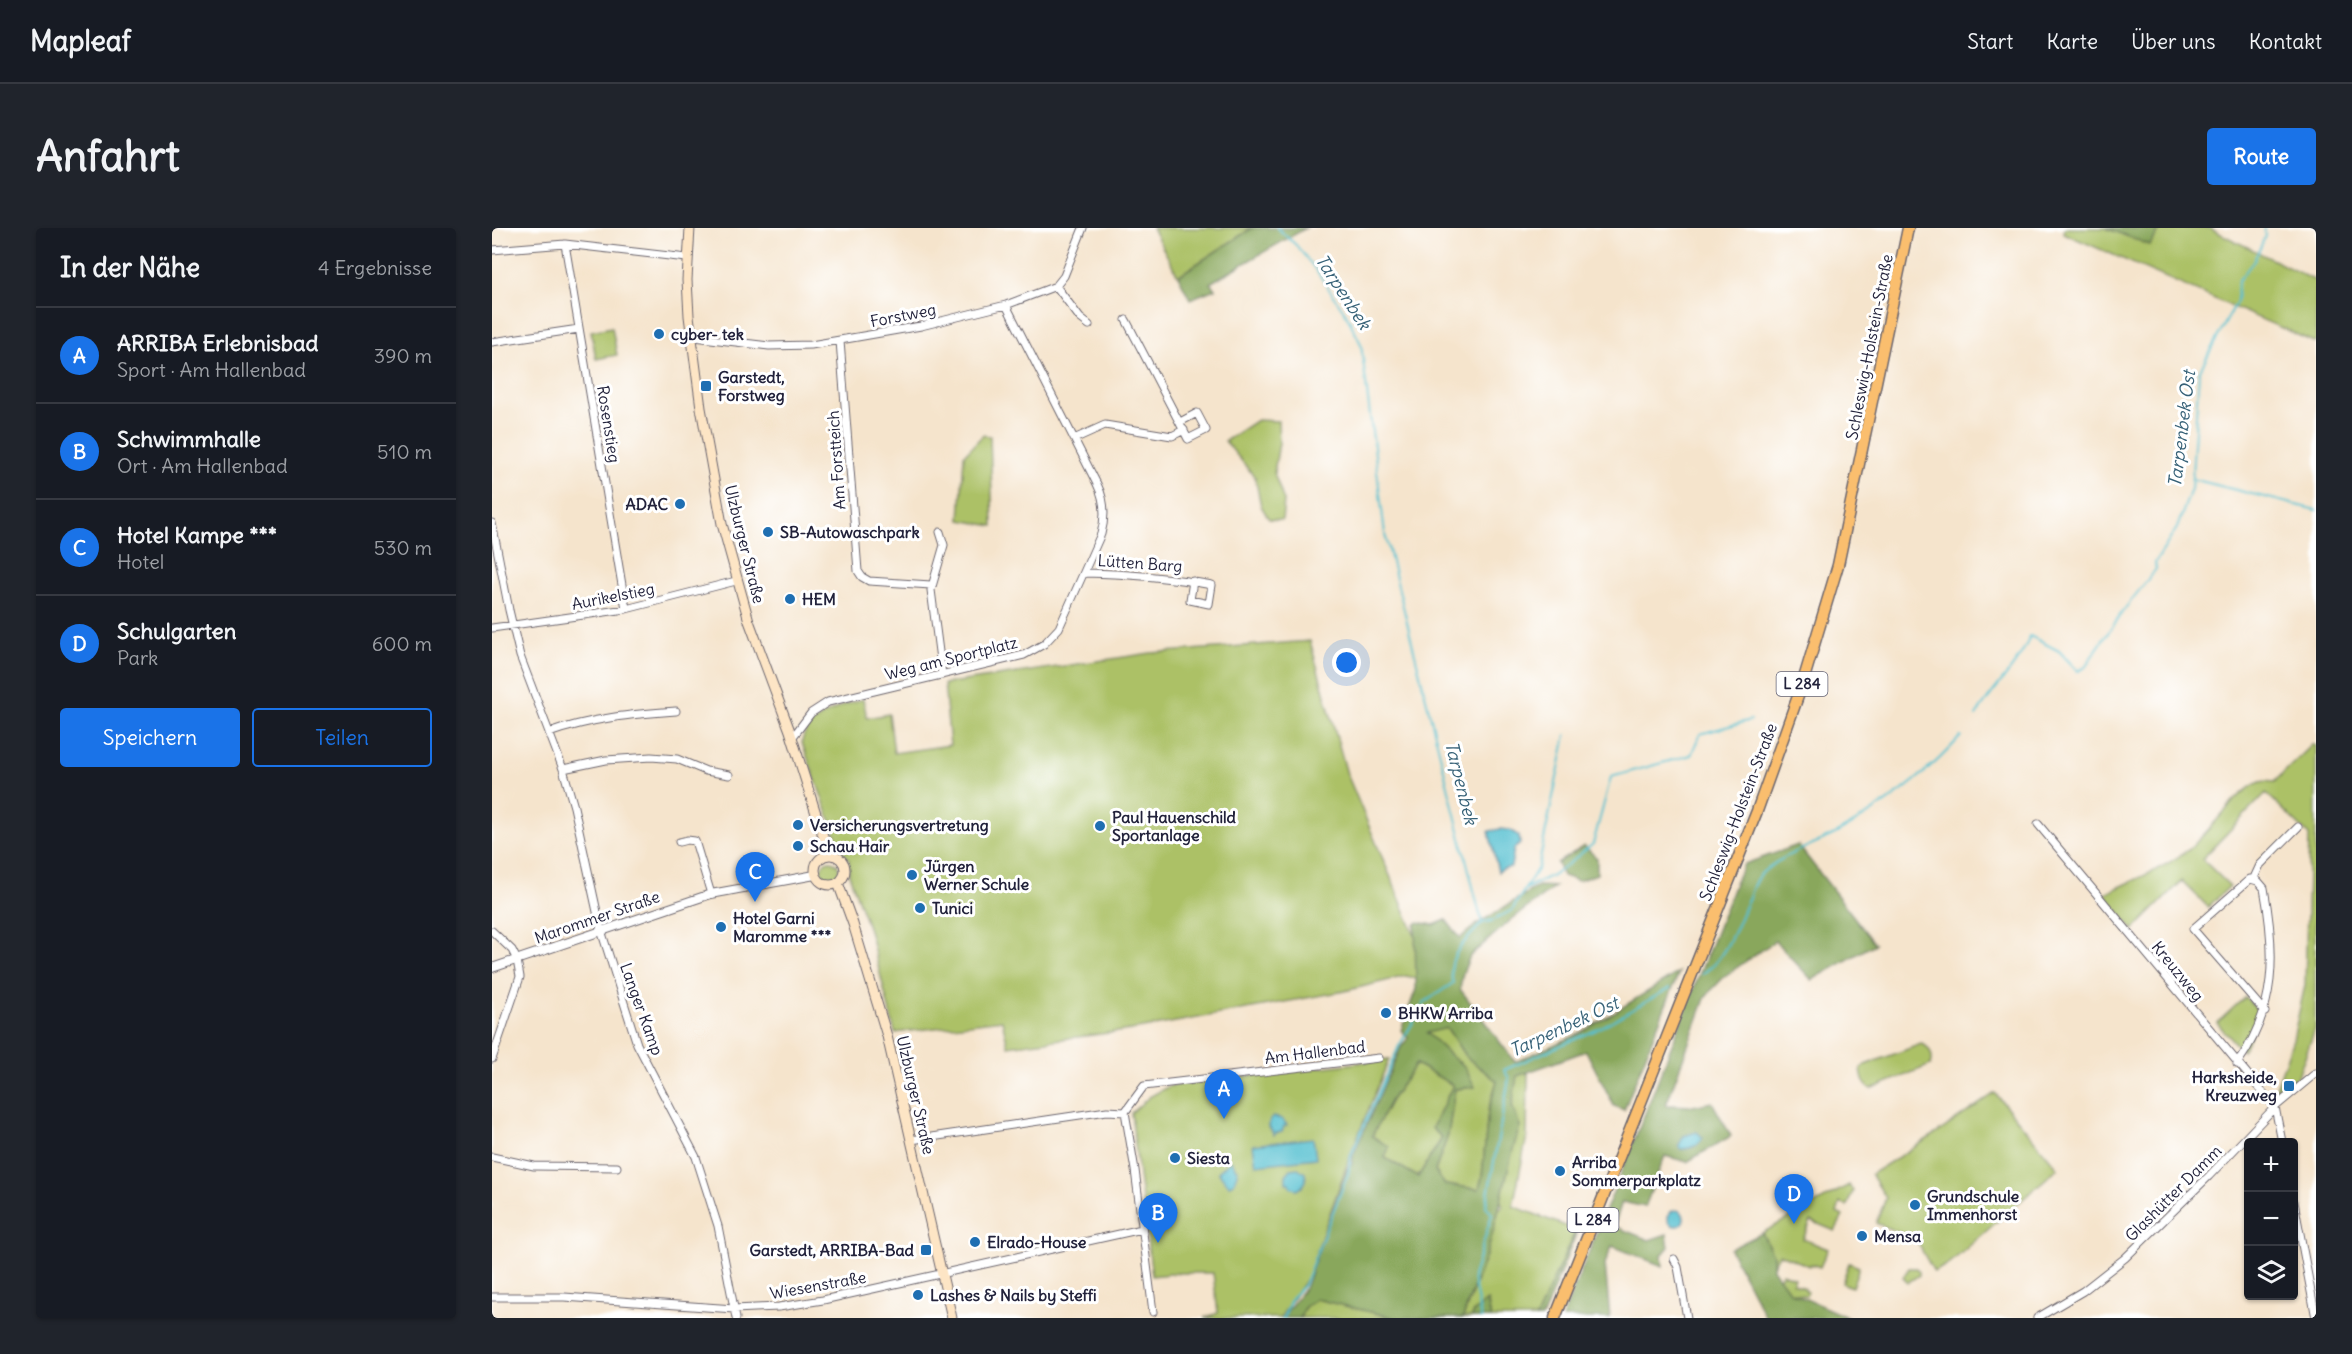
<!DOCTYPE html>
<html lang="de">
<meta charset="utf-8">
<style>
body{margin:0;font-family:Delius,sans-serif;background:#20242c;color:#f1f3f6}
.controls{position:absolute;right:18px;bottom:18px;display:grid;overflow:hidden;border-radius:6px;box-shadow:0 2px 4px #0004}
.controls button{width:54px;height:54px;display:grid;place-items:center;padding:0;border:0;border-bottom:2px solid #363941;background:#171b24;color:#f1f3f6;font:30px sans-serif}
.you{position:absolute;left:855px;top:435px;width:21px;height:21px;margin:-15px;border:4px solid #fff;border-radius:50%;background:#1a73e8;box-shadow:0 0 0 9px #1a73e833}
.badge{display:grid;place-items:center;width:39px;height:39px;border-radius:50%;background:#1a73e8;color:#fff;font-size:20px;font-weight:700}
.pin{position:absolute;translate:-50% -50px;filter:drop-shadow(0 2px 3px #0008)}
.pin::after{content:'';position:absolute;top:32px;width:21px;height:18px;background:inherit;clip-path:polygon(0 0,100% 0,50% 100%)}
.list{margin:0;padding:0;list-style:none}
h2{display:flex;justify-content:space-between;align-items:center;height:78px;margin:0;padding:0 24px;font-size:26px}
h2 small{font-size:20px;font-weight:400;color:#9ea1a6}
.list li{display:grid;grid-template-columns:39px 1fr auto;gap:18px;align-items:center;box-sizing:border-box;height:96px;padding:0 24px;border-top:2px solid #363941}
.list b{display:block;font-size:22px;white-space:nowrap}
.list p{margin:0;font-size:20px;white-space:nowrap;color:#9ea1a6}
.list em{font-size:20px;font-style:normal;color:#9ea1a6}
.actions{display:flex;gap:12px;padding:18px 24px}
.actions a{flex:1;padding:14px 0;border:2px solid #1a73e8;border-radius:6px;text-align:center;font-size:21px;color:#1a73e8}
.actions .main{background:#1a73e8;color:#fff}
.icon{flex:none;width:33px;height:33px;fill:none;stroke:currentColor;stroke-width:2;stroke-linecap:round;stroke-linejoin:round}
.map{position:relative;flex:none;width:1824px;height:1090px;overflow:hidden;border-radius:6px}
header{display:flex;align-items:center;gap:36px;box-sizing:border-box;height:84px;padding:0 30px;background:#171b24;border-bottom:2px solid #363941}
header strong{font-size:28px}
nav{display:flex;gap:33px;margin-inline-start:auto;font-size:21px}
.intro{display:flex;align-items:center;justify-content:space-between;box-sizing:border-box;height:144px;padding:0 36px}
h1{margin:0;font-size:42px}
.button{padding:15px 27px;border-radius:6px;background:#1a73e8;color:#fff;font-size:21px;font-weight:700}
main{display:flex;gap:36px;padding:0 36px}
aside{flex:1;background:#171b24;border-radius:6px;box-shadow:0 2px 4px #0004}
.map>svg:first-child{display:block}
</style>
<header>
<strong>Mapleaf</strong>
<nav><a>Start</a><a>Karte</a><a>Über uns</a><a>Kontakt</a></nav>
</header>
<div class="intro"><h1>Anfahrt</h1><a class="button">Route</a></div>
<main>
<aside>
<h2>In der Nähe<small>4 Ergebnisse</small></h2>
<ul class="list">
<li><span class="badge">A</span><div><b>ARRIBA Erlebnisbad</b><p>Sport · Am Hallenbad</p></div><em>390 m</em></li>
<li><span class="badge">B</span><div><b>Schwimmhalle</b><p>Ort · Am Hallenbad</p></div><em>510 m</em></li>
<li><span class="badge">C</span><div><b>Hotel Kampe ***</b><p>Hotel</p></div><em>530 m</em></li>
<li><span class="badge">D</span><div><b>Schulgarten</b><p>Park</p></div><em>600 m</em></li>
</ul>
<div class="actions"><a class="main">Speichern</a><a>Teilen</a></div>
</aside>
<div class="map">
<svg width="1824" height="1090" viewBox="0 0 1824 1090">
<rect width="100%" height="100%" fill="#fff"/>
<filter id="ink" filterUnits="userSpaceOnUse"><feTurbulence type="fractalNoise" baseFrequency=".0167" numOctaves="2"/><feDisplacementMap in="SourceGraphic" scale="12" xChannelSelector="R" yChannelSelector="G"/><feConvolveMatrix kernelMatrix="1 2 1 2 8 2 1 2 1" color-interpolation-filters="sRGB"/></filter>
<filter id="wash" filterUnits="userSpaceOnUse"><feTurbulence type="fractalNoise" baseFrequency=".008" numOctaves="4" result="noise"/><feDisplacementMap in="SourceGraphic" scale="24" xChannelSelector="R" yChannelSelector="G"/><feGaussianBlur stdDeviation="1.35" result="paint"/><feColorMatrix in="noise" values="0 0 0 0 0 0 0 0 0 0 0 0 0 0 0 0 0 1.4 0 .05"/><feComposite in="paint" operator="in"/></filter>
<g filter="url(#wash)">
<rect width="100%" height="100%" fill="#f5e4cc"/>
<path fill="#acc166" stroke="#677250" stroke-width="1.5" d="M 660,0 L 760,0 L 686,48 Z
M 1572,0 L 1614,0 L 1658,17 L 1669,0 L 1717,0 L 1824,53 L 1824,115 L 1571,5 Z
M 120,99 L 125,127 L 104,131 L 99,103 Z
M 765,192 L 786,193 L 787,215 L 782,245 L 792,273 L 790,292 L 777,291 L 769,278 L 763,249 L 733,213 Z
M 491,207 L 498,208 L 501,298 L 468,292 L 472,227 Z
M 818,413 L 855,546 L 931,726 L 937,753 L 914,748 L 853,763 L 640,802 L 516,818 L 510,792 L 403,805 L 377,702 L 357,646 L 357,632 L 349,621 L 310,515 C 311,491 352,476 371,471 L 375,490 L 397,486 L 402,525 L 458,517 L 452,456 L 659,425 Z
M 1821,516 L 1824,518 L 1823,801 L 1806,848 L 1781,869 L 1801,811 L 1813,757 L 1817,607 L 1774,565 L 1710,631 L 1738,658 L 1716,679 L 1690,653 L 1641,702 L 1613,666 C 1641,652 1674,640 1698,620 C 1720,602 1744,563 1768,554 C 1773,552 1777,554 1782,554 Z
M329 642a9 9 0 1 1 18 0a9 9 0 1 1-18 0Z
M 1753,769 L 1767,783 L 1758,809 L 1750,823 L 1725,795 Z
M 955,800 L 973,828 L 1005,853 L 996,883 L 990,949 L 987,961 L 953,957 L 943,943 L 956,907 L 963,861 L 982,859 L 972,838 L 960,829 L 934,804 Z
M 1429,816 C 1438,818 1442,828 1439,837 L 1379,861 C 1371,856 1370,850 1369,841 L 1373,837 Z
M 897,831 L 859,925 L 816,1048 L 788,1090 L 712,1090 L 726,1085 L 721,1045 L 687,1045 L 660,1048 L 639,885 L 657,869 L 677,858 Z
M 924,836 L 961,857 L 940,900 L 950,910 L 926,949 L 893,930 L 880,908 L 899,872 Z
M 1036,844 L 1035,908 L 1021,978 L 1084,1002 L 1044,1090 L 999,1090 L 996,1074 L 982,1084 L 980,1090 L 971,1090 L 995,1024 L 1007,981 L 1011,978 L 1009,974 L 1016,932 L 1028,898 L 1020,878 L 1024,848 Z
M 1503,865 L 1566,940 L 1458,1035 L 1442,1044 L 1424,1012 L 1384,995 L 1394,970 L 1379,946 L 1445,905 Z
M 1357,957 L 1361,963 L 1355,978 L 1348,975 L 1345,985 L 1351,988 L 1343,1003 L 1319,993 L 1311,1011 L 1336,1021 L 1328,1039 L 1319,1036 L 1318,1038 L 1287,1026 L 1281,1038 L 1281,1027 L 1270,1005 Z
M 1357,1035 L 1367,1039 L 1360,1059 L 1350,1055 Z
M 1417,1040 L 1424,1040 L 1427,1044 L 1427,1047 L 1415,1055 L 1411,1049 Z
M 1290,1045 L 1303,1050 L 1301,1055 L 1313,1060 L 1313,1062 L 1316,1064 L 1314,1068 L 1298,1064 L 1287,1050 Z
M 824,1071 L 904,1090 L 808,1090 L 813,1079 Z"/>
<path fill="#89a75b" stroke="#56644b" stroke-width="1.5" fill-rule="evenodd" d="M 760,0 L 814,0 L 718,55 L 723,61 L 698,71 L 686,48 Z
M 1614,0 L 1669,0 L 1658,17 Z
M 1306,617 L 1383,716 L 1320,752 L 1283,713 L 1233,748 L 1214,768 L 1174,877 L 1201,878 L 1220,874 L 1239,908 L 1195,934 L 1173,928 L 1153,979 L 1130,974 L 1122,998 L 1157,1012 L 1175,1006 L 1177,1019 L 1170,1027 L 1171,1038 L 1120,1018 L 1113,1036 L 1118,1090 L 1070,1090 L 1150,893 L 1244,653 L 1252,636 Z
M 1092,618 L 1105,630 L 1105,646 L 1086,653 L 1071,648 L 1065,635 Z
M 1046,658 L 1063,659 L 1019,692 L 978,728 L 971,745 L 968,761 L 1023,834 L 1087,806 L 1187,744 L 1132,882 L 1122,878 L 1094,823 L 1025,848 L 1020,878 L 1028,898 C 1014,940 1009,982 995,1024 C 988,1047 977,1067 971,1090 L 904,1090 L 824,1071 L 813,1079 L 808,1090 L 790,1090 L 814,1058 L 853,947 L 856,939 L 860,936 L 861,927 L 909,819 L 916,810 L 909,802 L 924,761 L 923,697 L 926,694 L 942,697 L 954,692 L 968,710 L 985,696 ZM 955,800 L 973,828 L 1005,853 L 996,883 L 990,949 L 987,961 L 953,957 L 943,943 L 956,907 L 963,861 L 983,859 L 972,838 L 960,829 L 935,805 ZM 924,836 L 961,857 L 940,900 L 950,910 L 926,949 L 893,930 L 897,919 L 880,908 L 899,872 Z
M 1084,1002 L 1084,1006 L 1050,1090 L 1044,1090 Z
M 1270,1005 L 1281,1027 L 1281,1041 L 1298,1064 L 1357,1090 L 1274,1090 L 1238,1021 Z
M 995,1073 L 999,1090 L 980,1090 L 981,1084 Z"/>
<path fill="#55c0d0" stroke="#3c7186" stroke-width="1.5" d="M 1008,601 L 1018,602 L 1027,608 L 1028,616 L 1022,621 L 1019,639 L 1011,641 L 1006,644 L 997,603 Z
M 781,889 L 790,891 L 795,897 L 792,898 L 790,904 L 784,905 L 782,907 L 777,899 L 778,892 Z
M 1205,904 L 1211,910 C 1205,918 1199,921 1189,921 L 1187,917 L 1192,908 Z
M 821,910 L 824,930 L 764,937 L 761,917 Z
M 739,932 L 744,941 L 746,941 L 742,955 L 737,957 L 726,944 Z
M 806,940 L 813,945 L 814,953 L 810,959 L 804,961 L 798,959 L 798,955 L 794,955 L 794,947 L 799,941 Z
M1176 990a8 8 0 1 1 16 0a8 8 0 1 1-16 0Z"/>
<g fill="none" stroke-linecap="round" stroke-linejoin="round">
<path stroke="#55c0d0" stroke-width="2" d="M 785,0 L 804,17 L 824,42 L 854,86 L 869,116 L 893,306 L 990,695 C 973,714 953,728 961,755 L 933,774 L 907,818 L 859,927 L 856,946 L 812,1057 L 800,1069 L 791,1090
M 1700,251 L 1824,282
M 1484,488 C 1501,460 1526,439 1538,408 L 1567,423 L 1586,443 L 1592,440 L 1631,383 L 1664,341 L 1663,335 L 1685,300 L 1699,261 L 1707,144 L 1745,73 L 1746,53 L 1761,34 L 1769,18 L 1773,8 L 1772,0
M 1033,661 L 1066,644 L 1101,616 L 1119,549 L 1199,527 L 1208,506 L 1259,492
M 990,695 L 1002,692 L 1020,682 L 1046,640 L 1074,507
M 1210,746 C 1235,730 1245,695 1257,669 C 1260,662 1262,654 1267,648 C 1283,630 1321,617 1343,606 C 1390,580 1434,548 1469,508
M 989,1090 L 981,1049 L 1000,986 L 994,978 L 1017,850 L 1012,842 L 1104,802 L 1178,760"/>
</g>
</g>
<g filter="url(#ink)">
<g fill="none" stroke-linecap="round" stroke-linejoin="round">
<g stroke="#6c666e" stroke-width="9">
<path id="minor" d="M 73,16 L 134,381
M 0,22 L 73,16 L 195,30
M 564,58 L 588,90 L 597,97
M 634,92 L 696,211 L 714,202 L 705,185 L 688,194
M 194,108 L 277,118 L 319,117 L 429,98 L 514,77 L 564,58 L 572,48 L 591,0
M 348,113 L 366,343 L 370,349 L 377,353 L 439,357
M 0,114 L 87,101
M 582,211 L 613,197 L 680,208 L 692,202
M 0,295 L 17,382 L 28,428 L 71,541 L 82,579 L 109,702 L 145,816 L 204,929 L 226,998 L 244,1090
M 448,304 L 452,317 L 439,362 L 450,447
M 592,345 C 636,346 677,349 720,357 L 717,376 L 698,372 L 701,353
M 0,400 L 134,381 L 244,353
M 57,505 C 99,490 141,486 184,483
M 300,510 L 319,485 L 336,474 L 532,427 L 552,416 L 567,400 L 609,306 C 614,288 613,272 605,256 L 514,77
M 71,541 L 114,532 L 159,529 L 185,531 L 214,543 L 237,547
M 1546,596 L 1783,879 L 1790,914
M 187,614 L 195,612 L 203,613 L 219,666
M 1762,650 L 1768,637 L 1806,599
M 0,703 L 20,722 L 25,732 L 28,749 L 0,831
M 1745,836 C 1785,780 1784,726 1772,660 L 1766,653 L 1758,651 L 1701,701 L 1773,784
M 633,884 L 652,858 L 887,830
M 419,912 L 615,883 L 633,884 L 643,942 L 661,1084
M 0,929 L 42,938 L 125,939
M 1802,974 L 1824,1090
M 1182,1031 L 1186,1039 L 1195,1090
M 0,1069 L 72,1069 L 242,1081 L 287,1079 L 331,1072 L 650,1001
M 1545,1090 L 1591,1063 L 1633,1030 L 1717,948 L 1783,879 L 1824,845"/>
</g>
<g stroke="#6c666e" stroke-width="10">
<path id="tertiary" d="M 0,740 L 219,666 L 323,647"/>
</g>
<g stroke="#6c666e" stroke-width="11">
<path id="secondary" d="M 198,0 L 195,52 L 197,88 L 209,180 L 230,296 L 257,393 L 298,503 L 337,627
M323 642a15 15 0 1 1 30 0a15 15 0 1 1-30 0Z
M 346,655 L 361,696 L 395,808 L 460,1090"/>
</g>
<g stroke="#6c666e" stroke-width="13">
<path id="primary" d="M 1063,1090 L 1265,583 L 1310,457 L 1346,337 L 1416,0"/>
</g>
<use href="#minor" stroke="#fff" stroke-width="7"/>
<use href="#tertiary" stroke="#fff" stroke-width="8"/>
<use href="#secondary" stroke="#fde5c5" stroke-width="9"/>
<use href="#primary" stroke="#fabe6e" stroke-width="10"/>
</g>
</g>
<g fill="#1f6fb2" stroke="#fff" stroke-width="2">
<circle cx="167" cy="106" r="6"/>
<rect x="208" y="152" width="12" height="12" rx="3"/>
<circle cx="188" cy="276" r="6"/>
<circle cx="276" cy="304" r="6"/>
<circle cx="298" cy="371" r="6"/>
<circle cx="306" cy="597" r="6"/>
<circle cx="608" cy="598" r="6"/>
<circle cx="306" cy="618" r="6"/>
<circle cx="420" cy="647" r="6"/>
<circle cx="428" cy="680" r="6"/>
<circle cx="229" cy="699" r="6"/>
<circle cx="894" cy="785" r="6"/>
<rect x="1791" y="852" width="12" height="12" rx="3"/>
<circle cx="683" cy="930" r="6"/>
<circle cx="1068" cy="943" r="6"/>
<circle cx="1423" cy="977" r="6"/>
<circle cx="1370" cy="1008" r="6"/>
<circle cx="483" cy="1014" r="6"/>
<rect x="428" y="1016" width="12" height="12" rx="3"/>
<circle cx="426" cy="1067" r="6"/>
</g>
<g text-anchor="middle" stroke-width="6" stroke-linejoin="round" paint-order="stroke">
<g fill="#fff" stroke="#646476" stroke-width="1.5">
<rect x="1284.5" y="444" width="51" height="24" rx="4.5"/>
<rect x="1075.5" y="980" width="51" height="24" rx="4.5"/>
</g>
<g font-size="15" font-weight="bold" fill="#22223b">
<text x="1310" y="461">L 284</text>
<text x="1101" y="997">L 284</text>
</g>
<g font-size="16" fill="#22223b" stroke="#fff">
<text transform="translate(411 87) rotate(-11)" y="6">Forstweg</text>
<text transform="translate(1377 119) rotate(-79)" y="6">Schleswig-Holstein-Straße</text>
<text transform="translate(117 196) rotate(81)" y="6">Rosenstieg</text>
<text transform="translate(344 232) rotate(-94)" y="6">Am Forstteich</text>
<text transform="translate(253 316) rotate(76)" y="6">Ulzburger Straße</text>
<text transform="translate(648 335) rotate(4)" y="6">Lütten Barg</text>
<text transform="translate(121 368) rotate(-11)" y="6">Aurikelstieg</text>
<text transform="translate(459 430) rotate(-14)" y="6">Weg am Sportplatz</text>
<text transform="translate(1246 584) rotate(-69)" y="6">Schleswig-Holstein-Straße</text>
<text transform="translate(105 689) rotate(-19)" y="6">Marommer Straße</text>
<text transform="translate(1686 743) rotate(51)" y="6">Kreuzweg</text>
<text transform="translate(150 781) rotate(70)" y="6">Langer Kamp</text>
<text transform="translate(823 824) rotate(-7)" y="6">Am Hallenbad</text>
<text transform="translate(424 867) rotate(77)" y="6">Ulzburger Straße</text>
<text transform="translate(1681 965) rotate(-45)" y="6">Glashütter Damm</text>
<text transform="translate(326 1057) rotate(-10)" y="6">Wiesenstraße</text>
</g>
<g font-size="16" font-weight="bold" fill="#22223b" stroke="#fff" text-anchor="start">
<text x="179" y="112">cyber- tek</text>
<text x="226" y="155">Garstedt,<tspan x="226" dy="18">Forstweg</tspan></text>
<text x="176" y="282" text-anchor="end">ADAC</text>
<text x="288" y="310">SB-Autowaschpark</text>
<text x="310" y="377">HEM</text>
<text x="620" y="595">Paul Hauenschild<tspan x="620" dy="18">Sportanlage</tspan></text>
<text x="318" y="603">Versicherungsvertretung</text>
<text x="318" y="624">Schau Hair</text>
<text x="432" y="644">Jürgen<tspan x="432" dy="18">Werner Schule</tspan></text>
<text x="440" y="686">Tunici</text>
<text x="241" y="696">Hotel Garni<tspan x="241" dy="18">Maromme ***</tspan></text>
<text x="906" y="791">BHKW Arriba</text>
<text x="1785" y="855" text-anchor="end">Harksheide,<tspan x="1785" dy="18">Kreuzweg</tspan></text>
<text x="695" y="936">Siesta</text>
<text x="1080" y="940">Arriba<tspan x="1080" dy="18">Sommerparkplatz</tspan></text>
<text x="1435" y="974">Grundschule<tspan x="1435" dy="18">Immenhorst</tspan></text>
<text x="1382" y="1014">Mensa</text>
<text x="495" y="1020">Elrado-House</text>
<text x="422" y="1028" text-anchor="end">Garstedt, ARRIBA-Bad</text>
<text x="438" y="1073">Lashes &amp; Nails by Steffi</text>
</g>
<g font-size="18" font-style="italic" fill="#366177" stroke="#fff">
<text transform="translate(851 64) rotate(57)" y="6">Tarpenbek</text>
<text transform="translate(1690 201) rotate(-83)" y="6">Tarpenbek Ost</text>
<text transform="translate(969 555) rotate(76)" y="6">Tarpenbek</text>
<text transform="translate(1072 799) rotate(-25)" y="6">Tarpenbek Ost</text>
</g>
</g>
</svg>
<div class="controls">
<button>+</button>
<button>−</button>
<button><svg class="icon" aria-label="layers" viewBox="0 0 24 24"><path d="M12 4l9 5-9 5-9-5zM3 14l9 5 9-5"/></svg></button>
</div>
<div class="you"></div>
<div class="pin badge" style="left:732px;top:891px">A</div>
<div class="pin badge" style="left:666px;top:1015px">B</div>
<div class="pin badge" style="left:263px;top:674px">C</div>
<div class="pin badge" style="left:1302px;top:996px">D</div>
</div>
</main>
